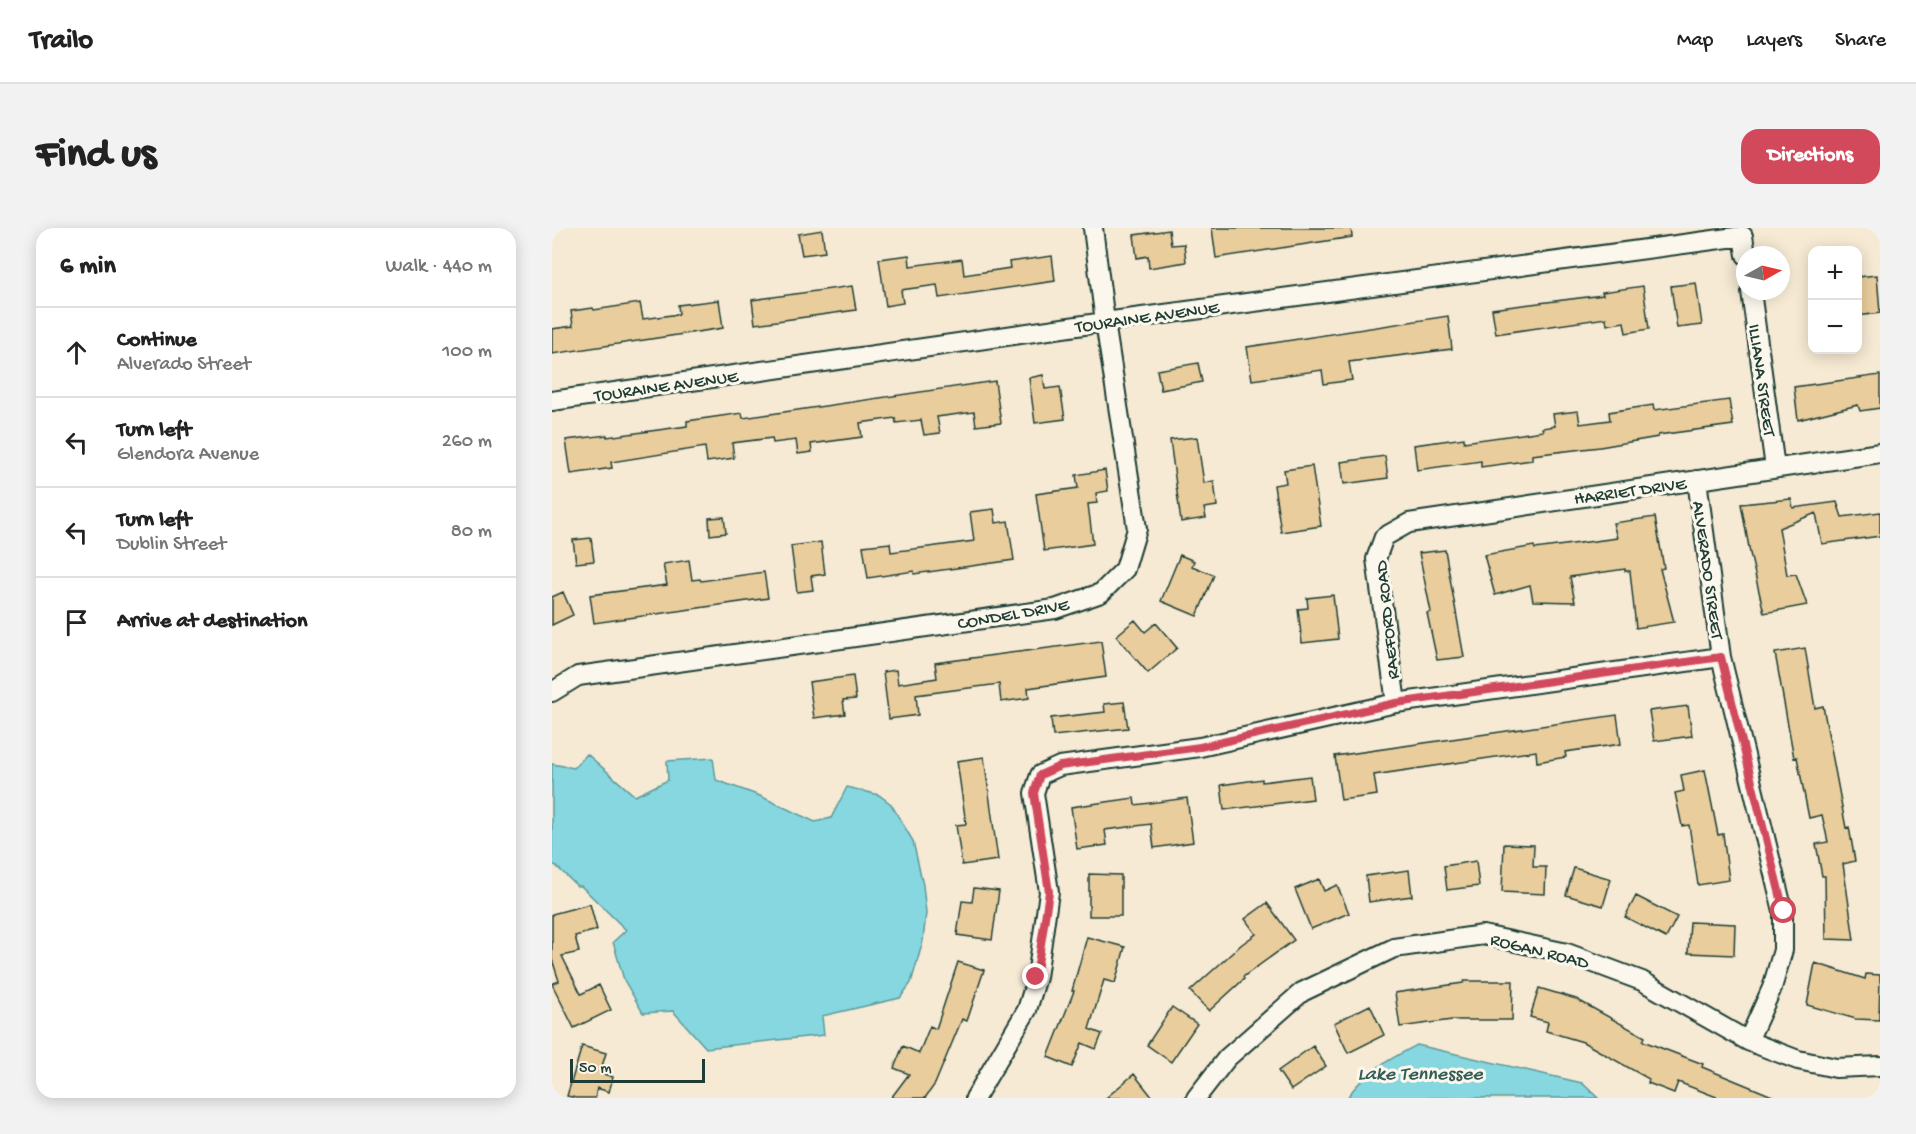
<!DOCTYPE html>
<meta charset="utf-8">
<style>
body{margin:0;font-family:"Gochi Hand",sans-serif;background:#f2f2f2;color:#222}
.controls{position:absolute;right:18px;top:18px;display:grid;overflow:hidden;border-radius:12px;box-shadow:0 3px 15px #0003}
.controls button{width:54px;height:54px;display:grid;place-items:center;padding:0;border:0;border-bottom:2px solid #e0e0e0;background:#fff;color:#222;font:30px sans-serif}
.compass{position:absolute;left:1184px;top:18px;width:54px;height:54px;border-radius:50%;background:#fff;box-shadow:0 3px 15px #0003;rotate:82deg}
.scale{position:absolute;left:18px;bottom:15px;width:135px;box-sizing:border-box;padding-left:6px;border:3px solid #1f3d34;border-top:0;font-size:16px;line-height:21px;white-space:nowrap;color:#1f3d34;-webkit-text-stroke:4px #fbf7ec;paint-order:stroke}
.stop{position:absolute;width:18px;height:18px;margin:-14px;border:4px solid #d1495b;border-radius:50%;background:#fff}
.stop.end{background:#d1495b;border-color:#fff;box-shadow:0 2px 6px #0008}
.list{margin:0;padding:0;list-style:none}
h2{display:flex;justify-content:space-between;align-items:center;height:78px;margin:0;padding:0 24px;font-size:26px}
h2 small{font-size:20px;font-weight:400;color:#767676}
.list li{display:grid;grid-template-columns:39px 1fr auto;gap:18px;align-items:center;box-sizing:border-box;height:90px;padding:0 24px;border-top:2px solid #e0e0e0}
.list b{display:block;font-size:22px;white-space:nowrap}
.list p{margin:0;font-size:20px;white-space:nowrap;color:#767676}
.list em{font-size:20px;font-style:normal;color:#767676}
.icon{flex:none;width:33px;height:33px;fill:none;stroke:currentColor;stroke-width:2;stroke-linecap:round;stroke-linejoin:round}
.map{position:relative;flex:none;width:1328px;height:870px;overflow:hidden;border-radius:18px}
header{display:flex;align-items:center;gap:36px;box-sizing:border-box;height:84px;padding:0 30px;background:#fff;border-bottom:2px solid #e0e0e0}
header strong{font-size:28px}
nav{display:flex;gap:33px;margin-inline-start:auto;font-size:21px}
.intro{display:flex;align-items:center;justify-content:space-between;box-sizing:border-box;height:144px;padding:0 36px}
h1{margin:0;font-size:42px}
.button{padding:15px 27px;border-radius:18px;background:#d1495b;color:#fff;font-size:21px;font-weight:700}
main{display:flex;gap:36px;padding:0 36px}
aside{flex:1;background:#fff;border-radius:18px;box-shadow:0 3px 15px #0003}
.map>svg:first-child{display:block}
</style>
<header>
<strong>Trailo</strong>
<nav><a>Map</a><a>Layers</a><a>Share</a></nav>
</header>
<div class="intro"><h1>Find us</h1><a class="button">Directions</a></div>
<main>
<aside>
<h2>6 min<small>Walk · 440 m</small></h2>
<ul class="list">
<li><svg class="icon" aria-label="ahead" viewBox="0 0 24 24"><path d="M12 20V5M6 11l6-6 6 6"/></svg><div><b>Continue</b><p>Alverado Street</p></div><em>100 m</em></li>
<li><svg class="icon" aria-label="left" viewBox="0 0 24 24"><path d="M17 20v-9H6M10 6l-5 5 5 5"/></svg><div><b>Turn left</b><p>Glendora Avenue</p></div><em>260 m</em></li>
<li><svg class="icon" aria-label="left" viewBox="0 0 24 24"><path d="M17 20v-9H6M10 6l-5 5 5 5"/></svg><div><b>Turn left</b><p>Dublin Street</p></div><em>80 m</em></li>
<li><svg class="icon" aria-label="arrive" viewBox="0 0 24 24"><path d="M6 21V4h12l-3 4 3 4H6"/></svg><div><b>Arrive at destination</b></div></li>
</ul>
</aside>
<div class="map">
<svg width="1328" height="870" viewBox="0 0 1328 870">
<rect width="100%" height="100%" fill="#f6ead4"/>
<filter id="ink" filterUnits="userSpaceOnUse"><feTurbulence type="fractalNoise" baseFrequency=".0167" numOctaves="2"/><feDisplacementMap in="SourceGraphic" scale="12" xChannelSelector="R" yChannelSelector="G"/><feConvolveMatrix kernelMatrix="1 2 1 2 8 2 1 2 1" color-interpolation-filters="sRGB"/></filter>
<g filter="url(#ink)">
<path fill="#86d7df" stroke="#5d999b" stroke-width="1.5" d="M 35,526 L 83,568 L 116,552 L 115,533 L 161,530 L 164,552 L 208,568 L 263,594 L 279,590 L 295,559 L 327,567 L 339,576 L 361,613 L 371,657 L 374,685 L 371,713 L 359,755 L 348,770 L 270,788 L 272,807 L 154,820 L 121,783 L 91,785 L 72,752 L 61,714 L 74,702 L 29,658 L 25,658 L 3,637 L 0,637 L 0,536 L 22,540 Z
M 865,817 L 1030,855 L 1046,870 L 795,870 C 812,844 838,831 865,817 Z"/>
<path fill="#e9cd9d" stroke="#1f3d34" stroke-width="1.5" d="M 660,0 L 799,0 L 800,9 L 664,30 Z
M 270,2 L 273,24 L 250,27 L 246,6 Z
M 617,2 L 619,17 L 632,16 L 634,34 L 597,40 L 596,28 L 585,30 L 582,7 Z
M 357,27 L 358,38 L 410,31 L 412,47 L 458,40 L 457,34 L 500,28 L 503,53 L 387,70 L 385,57 L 349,62 L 351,75 L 334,78 L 327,31 Z
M 1325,47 L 1328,85 L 1305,88 L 1305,49 Z
M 1144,55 L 1150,97 L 1125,100 L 1119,58 Z
M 300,58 L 304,82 L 203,96 L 200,72 Z
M 1091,58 L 1097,101 L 1074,105 L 1072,94 L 1055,97 L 1054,90 L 944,106 L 940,81 L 1051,67 L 1050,64 Z
M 167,72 L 171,100 L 0,126 L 0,101 L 21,98 L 19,83 L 41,80 L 42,82 L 88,75 L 91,91 L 127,86 L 126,77 Z
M 896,88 L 900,121 L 797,134 L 800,152 L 772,156 L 770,142 L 700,152 L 695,119 Z
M 646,135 L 650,154 L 609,162 L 605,142 Z
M 491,147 L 493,161 L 508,159 L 513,191 L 483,195 L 477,150 Z
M 1328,147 L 1328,180 L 1308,183 L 1306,177 L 1246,192 L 1242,159 Z
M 443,153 L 449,195 L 424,198 L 422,184 L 385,189 L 388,205 L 372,207 L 369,192 L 344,195 L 343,190 L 308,195 L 310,209 L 259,216 L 260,224 L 246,226 L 244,212 L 221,215 L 220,210 L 180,215 L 182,230 L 155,234 L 153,219 L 59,234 L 60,240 L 19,246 L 14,212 L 55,207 L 55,209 L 135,198 L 135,193 L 190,185 L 191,190 Z
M 1177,172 L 1181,197 L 1106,207 L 1106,209 L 1048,219 L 980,227 L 980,232 L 929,239 L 929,233 L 865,242 L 862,217 L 912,210 L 912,214 L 991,203 L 990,200 L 1003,198 L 1001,186 L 1026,183 L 1028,196 L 1058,192 L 1057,184 L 1101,177 L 1102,182 Z
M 645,209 L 652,255 L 662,253 L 665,278 L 652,280 L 654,290 L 629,294 L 618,212 Z
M 833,228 L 836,250 L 792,256 L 789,234 Z
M 760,238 L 769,298 L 729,304 L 722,257 L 734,255 L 732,242 Z
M 553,242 L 556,263 L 544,265 L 545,275 L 536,276 L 541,316 L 492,323 L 484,266 L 526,260 L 524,247 Z
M 1239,271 L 1241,280 L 1285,274 L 1290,289 L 1328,284 L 1328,308 L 1270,316 L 1264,285 L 1227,300 L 1235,347 L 1244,346 L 1255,377 L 1212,385 L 1198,325 L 1189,276 Z
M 442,281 L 444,295 L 456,293 L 462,332 L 362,346 L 362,343 L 316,350 L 311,318 L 338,315 L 339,324 L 422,313 L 418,284 Z
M 172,289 L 174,305 L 158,307 L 157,290 Z
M 1103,289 L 1112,340 L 1108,341 L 1122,394 L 1084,400 L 1078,343 L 1073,343 L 1073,341 L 1018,349 L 1023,374 L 981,373 L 978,357 L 943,367 L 932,327 L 982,318 L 983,321 L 1065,310 L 1061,295 Z
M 39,310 L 42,333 L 24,335 L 21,312 Z
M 269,314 L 273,346 L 259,348 L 261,362 L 245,364 L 239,318 Z
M 893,322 L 912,429 L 885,432 L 875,385 L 879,384 L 867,325 Z
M 628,327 L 642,333 L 640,338 L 662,347 L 645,388 L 609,373 Z
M 137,332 L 140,352 L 148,351 L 149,353 L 212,344 L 216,370 L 42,395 L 38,367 L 115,357 L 111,336 Z
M 11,364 L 21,387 L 0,397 L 0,369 Z
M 781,367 L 786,411 L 750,415 L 746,381 L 756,380 L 755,370 Z
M 583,392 L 593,404 L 604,395 L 625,420 L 596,445 L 564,408 Z
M 549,413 L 554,449 L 476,460 L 477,470 L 449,474 L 447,456 L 364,467 L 366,487 L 337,491 L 331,444 L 344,442 L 346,456 L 385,450 L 383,435 Z
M 1253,420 L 1263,480 L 1271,478 L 1294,600 L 1297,599 L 1303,633 L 1291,636 L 1302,712 L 1274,711 L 1273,648 L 1270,648 L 1264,616 L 1276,614 L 1270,587 L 1257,590 L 1245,529 L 1242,530 L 1223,425 Z
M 301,448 L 304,471 L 291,472 L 293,486 L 262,490 L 257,454 Z
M 572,474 L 576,500 L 501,508 L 499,490 L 553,484 L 552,476 Z
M 1136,478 L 1140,508 L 1102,513 L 1097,483 Z
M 1065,487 L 1069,516 L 1013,524 L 1014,529 L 985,534 L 984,523 L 822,547 L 825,567 L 789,572 L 783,528 Z
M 432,529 L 446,632 L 410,637 L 404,597 L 414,596 L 405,533 Z
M 1153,542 L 1166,607 L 1171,606 L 1177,652 L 1146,657 L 1137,597 L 1130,598 L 1123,565 L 1132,563 L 1129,547 Z
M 758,548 L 761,571 L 672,582 L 669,557 L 710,551 L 710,554 Z
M 582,570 L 583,577 L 635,570 L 641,614 L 602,620 L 599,596 L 553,602 L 555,617 L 525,621 L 519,579 Z
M 952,616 L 982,617 L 981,639 L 994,639 L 993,666 L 950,664 Z
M 924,633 L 927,658 L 895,662 L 892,638 Z
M 1022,640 L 1059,651 L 1051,678 L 1014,667 Z
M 857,642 L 860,668 L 817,674 L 814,648 Z
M 537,646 L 569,647 L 569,688 L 537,688 Z
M 767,651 L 772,663 L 785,657 L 797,685 L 759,701 L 743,661 Z
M 422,660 L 447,663 L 440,712 L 405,707 L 410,673 L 420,674 Z
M 1084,668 L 1125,689 L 1114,710 L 1073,689 Z
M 715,675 L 742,712 L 691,749 L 692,751 L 657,783 L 638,763 L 690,716 L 704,706 L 693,691 Z
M 38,676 L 45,702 L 23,708 L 27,724 L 10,728 L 29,766 L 47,757 L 59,782 L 22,800 L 0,756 L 7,753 L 0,731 L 0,686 Z
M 1138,694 L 1183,696 L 1182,727 L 1136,725 Z
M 535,709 L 573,719 L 563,755 L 552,752 L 537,801 L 550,806 L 544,821 L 530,815 L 520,839 L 496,829 L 522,763 L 520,763 Z
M 406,734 L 432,742 L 415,793 L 410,791 L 383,856 L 373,870 L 339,870 L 357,846 L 342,840 L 351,818 L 367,825 L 378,798 L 384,801 Z
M 1263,735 L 1313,751 L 1314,746 L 1328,747 L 1327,792 L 1304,791 L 1255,777 Z
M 912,753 L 961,753 L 960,792 L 900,792 L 848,799 L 843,765 L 911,755 Z
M 987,760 L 1024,771 L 1093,809 L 1091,813 L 1151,836 L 1150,839 L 1225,870 L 1167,870 L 1126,854 L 1122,865 L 1096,855 L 1097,851 L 1031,814 L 994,803 L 996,794 L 978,789 Z
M 818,777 L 832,807 L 796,825 L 782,795 Z
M 620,779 L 645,796 L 619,834 L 595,817 Z
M 30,818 L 54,825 L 48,845 L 61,849 L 57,864 L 45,860 L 43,870 L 24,870 L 15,868 Z
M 761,818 L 774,838 L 739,862 L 726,843 Z
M 582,846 L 601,870 L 554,870 Z"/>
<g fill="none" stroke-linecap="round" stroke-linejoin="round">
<g stroke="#1f3d34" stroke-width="22">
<path id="minor" d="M 1199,63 L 1223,240
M 0,173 L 553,94 L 1191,8 L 1194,27
M 1145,252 L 1169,429 L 1231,683 L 1231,722 L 1220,760 L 1196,813
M 0,464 L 26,448 L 503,381 L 549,365 L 573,341 L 585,301 L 553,94 L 541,0
M 844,475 L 824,331 L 832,309 L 857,295 L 1328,225
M 423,870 L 475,782 L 485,749 L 497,664 L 482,565 L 488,547 L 508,538 L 648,519 L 844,475 L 1169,429
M 644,870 L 675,830 L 750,764 L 842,720 L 931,707 L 1015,725 L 1090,753 L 1196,813 L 1246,832 L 1284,840 L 1328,838"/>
</g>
<use href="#minor" stroke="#fbf7ec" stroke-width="18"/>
</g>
</g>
<g fill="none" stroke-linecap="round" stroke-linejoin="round" filter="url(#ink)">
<path stroke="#d1495b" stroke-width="8" d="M 484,749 L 497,664 L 482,565 L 488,547 L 508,538 L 648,519 L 844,475 L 1169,429 L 1232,683"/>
</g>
<g text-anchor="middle" stroke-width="6" stroke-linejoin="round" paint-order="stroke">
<g font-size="18" fill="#1f3d34" stroke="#fbf7ec">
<text transform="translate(595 88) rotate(-8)" y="6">TOURAINE AVENUE</text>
<text transform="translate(1211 152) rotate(82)" y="6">ILLIANA STREET</text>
<text transform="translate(114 157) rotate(-8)" y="6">TOURAINE AVENUE</text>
<text transform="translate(1078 262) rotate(-8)" y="6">HARRIET DRIVE</text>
<text transform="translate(1157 342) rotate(82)" y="6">ALVERADO STREET</text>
<text transform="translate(461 385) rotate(-10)" y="6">CONDEL DRIVE</text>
<text transform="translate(834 392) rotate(-96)" y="6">RAEFORD ROAD</text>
<text transform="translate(988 722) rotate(14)" y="6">ROGAN ROAD</text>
</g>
<g font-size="20" font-style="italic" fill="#345c56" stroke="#fbf7ec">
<text x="868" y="851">Lake Tennessee</text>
</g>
</g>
</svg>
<div class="controls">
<button>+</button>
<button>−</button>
</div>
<svg class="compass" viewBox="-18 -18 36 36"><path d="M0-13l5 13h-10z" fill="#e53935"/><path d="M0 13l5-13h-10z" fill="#767676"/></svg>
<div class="scale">50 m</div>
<div class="stop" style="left:1232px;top:683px"></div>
<div class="stop end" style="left:484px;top:749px"></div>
</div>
</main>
